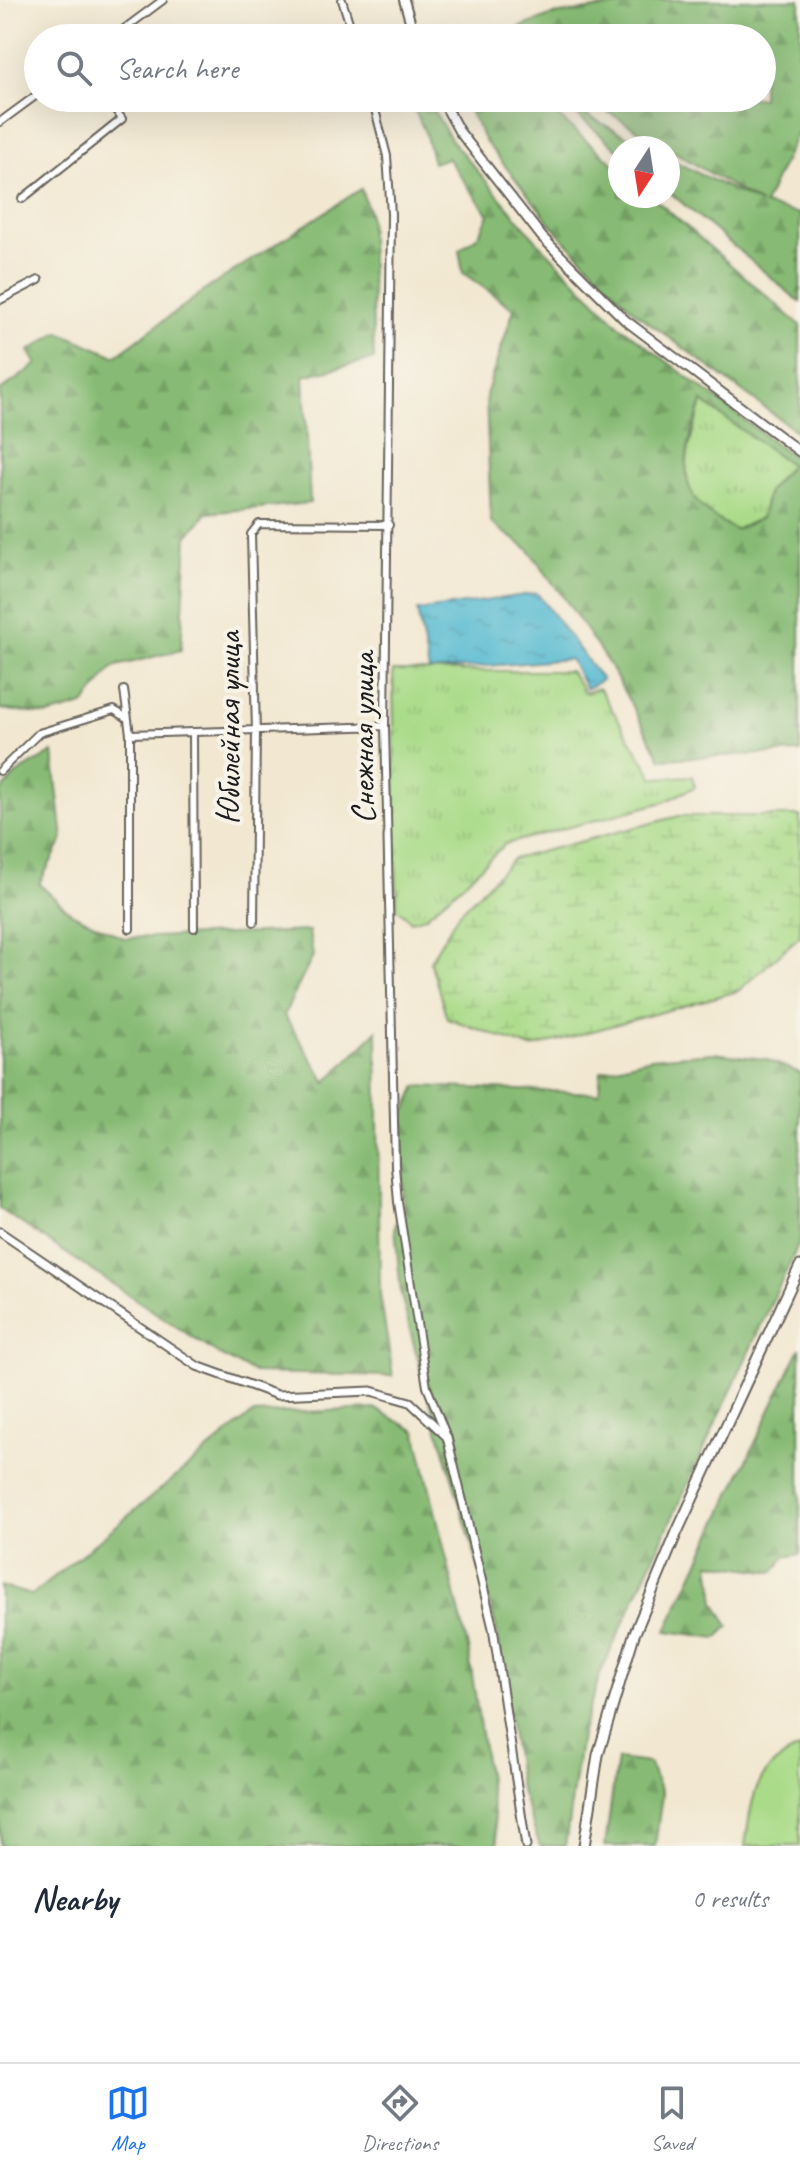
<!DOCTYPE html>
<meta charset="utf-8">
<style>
body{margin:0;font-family:Caveat,sans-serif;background:#f2f2f3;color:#1f2937}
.compass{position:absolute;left:608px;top:136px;width:72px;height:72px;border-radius:50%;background:#fff;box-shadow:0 8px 32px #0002;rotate:192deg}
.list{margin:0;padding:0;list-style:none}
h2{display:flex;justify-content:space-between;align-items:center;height:104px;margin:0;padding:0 32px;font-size:34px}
h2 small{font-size:26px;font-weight:400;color:#747a83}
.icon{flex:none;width:44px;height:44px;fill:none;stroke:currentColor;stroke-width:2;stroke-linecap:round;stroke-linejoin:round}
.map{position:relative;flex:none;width:800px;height:1846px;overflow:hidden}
.search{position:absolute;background:#fff;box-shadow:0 8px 32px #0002;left:24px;right:24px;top:24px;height:88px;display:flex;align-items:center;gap:20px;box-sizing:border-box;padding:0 28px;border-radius:44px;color:#747a83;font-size:30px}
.sheet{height:216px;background:#fff}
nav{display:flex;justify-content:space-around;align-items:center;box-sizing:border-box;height:112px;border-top:2px solid #e0e1e3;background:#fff;font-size:22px;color:#747a83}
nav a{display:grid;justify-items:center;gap:4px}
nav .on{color:#1a73e8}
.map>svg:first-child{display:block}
</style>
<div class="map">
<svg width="800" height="1846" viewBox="0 0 800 1846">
<defs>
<pattern id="grass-tufts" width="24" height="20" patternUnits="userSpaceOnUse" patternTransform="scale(2)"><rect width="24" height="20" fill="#aadb89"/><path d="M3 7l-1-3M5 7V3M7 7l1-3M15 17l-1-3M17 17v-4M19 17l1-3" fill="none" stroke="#92bb76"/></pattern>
<pattern id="forest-firs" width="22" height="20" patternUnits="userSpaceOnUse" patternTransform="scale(2)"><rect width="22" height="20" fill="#87bb75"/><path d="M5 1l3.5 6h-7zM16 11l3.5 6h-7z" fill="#74a065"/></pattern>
<pattern id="wetland-marsh" width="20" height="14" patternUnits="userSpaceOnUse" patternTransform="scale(2)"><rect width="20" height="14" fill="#aadb89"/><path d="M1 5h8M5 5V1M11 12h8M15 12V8" fill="none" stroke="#92bb76"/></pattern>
<pattern id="water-ripples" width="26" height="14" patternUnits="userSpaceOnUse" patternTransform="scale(2)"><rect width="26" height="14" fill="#53b9d1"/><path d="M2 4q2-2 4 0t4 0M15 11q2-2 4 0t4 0" fill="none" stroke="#489eb3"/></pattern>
</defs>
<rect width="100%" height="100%" fill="#f7f3e8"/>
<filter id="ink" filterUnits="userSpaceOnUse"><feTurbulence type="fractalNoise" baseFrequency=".0125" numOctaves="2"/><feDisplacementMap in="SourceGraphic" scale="16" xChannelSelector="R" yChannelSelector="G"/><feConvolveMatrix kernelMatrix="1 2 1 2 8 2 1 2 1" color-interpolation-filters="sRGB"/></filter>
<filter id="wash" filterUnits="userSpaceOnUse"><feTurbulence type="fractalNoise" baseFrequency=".006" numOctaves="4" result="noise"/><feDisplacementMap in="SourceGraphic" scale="32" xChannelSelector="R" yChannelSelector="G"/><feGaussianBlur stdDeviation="1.8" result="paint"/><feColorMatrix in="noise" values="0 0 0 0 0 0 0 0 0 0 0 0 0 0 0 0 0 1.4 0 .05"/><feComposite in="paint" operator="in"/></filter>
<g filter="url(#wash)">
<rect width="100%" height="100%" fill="#f2e8d1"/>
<path fill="url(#grass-tufts)" stroke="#637c52" stroke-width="2" d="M 702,402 L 792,465 L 768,491 L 761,518 L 735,530 C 725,524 712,517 703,509 C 671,479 693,437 702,402 Z
M 393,671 L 570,671 L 585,693 L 599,688 L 654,778 L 692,776 L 695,787 L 664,802 L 505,844 L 464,883 L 425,917 L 411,921 L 397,908 Z"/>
<path fill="url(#forest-firs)" stroke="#526c48" stroke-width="2" fill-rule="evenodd" d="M 659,0 L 800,0 L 800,126 L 764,205 L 800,214 L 800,302 L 668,191 L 668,158 L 761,204 L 585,98 L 762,98 L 762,38 L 492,38 L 553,15 Z
M 409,98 L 426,98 L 452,141 L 537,241 L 620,326 L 800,462 L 800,752 L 661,759 L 610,666 L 569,605 L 528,549 L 491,523 L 486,395 L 514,309 L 463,273 L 459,250 L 478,236 L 489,215 L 447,158 L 433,163 L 425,132 ZM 702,402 L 791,465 L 768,491 L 761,518 L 735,530 C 725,524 712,517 704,509 C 672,480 691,436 702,402 Z
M 462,98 L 534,98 L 540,101 L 620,169 L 620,196 L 651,196 L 800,325 L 800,434 L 636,313 L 561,236 L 485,141 Z
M 563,103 L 649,148 L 620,148 L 620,151 Z
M 361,189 L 369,212 L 374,359 L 304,376 L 310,503 L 207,513 L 187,537 L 181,650 L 113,667 L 84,705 L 48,715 L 0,709 L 0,391 L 37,364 L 29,351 L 59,332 L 115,356 L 211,286 Z
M 53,752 L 63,839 L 39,884 L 71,913 L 124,938 L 309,931 L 313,956 L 284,1015 L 326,1082 L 377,1031 L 380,1295 L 393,1376 L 255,1373 L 219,1355 L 0,1209 L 0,793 L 16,774 Z
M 713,1053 L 765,1059 L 800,1073 L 800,1241 L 601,1672 L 581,1735 L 565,1846 L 540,1846 L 519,1785 L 496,1626 L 422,1375 L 401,1295 L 395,1226 L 403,1209 L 403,1117 L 417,1086 L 599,1093 L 601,1071 L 651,1058 Z
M 800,1348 L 800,1554 L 785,1557 L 774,1572 L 710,1563 L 715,1602 L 729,1626 L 717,1638 L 666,1631 Z
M 376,1409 L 416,1431 L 468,1648 L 498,1846 L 0,1846 L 0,1586 L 32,1595 L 252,1414 Z
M 617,1759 L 649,1763 L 662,1795 L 655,1846 L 605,1846 Z"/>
<path fill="url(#wetland-marsh)" stroke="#637c52" stroke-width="2" d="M 679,816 L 800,816 L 800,936 L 738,991 L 531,1048 L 447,1018 L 430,961 L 458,914 L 513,859 Z"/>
<path fill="#aadb89" stroke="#637c52" stroke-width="2" d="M 800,1749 L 800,1846 L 745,1846 C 752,1801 752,1768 800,1749 Z"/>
<path fill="url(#water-ripples)" stroke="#386a76" stroke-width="2" d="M 537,593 L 602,680 L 586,689 L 570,659 L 429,671 L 417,611 Z"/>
</g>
<g filter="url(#ink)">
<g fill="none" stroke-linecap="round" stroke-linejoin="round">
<g stroke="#67635b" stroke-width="10">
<path id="minor" d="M 342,0 L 354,38
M 112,38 L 163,0
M 372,98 L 387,156 L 391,214 L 385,726 L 395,1166 L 398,1202 L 427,1387 L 447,1437
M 0,122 L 38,94
M 22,199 L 122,119 L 107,98
M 0,300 L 39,280
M 124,690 L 130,734 L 130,929
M 193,733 L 194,928
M 130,734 L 385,726
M 0,771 L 39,733 L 114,710 L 127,718
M 254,922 L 256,732 L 251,534 L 259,524 L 389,525"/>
</g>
<g stroke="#67635b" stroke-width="11">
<path id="tertiary" d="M 0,1232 L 197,1366 L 277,1395 L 371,1391 L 410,1402 L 447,1437 L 493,1628 L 526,1846"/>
</g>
<g stroke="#67635b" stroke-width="12">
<path id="secondary" d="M 404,0 L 415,38
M 441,98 L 459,131 L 542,237 L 625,320 L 800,452"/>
</g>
<g stroke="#67635b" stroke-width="13">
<path id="primary" d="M 584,1846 L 598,1755 L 634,1635 L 677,1532 L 800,1266"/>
</g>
<use href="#minor" stroke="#fff" stroke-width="6"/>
<use href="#tertiary" stroke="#fff" stroke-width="7"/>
<use href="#secondary" stroke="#fff" stroke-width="8"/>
<use href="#primary" stroke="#fff" stroke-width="9"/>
</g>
</g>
<g text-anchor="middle" stroke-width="8" stroke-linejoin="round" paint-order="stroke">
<g font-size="34" fill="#1c1c1c" stroke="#f7f3e8">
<text transform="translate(228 728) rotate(-90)" y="12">Юбилейная улица</text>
<text transform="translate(362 738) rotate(-90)" y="12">Снежная улица</text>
</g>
</g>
</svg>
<svg class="compass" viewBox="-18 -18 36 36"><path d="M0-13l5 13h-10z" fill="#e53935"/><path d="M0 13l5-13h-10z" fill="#747a83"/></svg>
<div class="search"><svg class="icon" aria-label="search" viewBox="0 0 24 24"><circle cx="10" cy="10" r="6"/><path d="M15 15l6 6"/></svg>Search here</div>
</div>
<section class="sheet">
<h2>Nearby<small>0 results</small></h2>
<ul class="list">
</ul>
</section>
<nav>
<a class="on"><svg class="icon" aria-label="map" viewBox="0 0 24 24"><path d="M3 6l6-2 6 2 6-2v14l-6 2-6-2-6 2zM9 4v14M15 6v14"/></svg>Map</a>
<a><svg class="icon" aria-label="directions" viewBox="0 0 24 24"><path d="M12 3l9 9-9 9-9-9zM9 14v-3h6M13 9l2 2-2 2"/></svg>Directions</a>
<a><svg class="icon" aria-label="saved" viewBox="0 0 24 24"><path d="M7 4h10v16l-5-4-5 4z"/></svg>Saved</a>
</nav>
